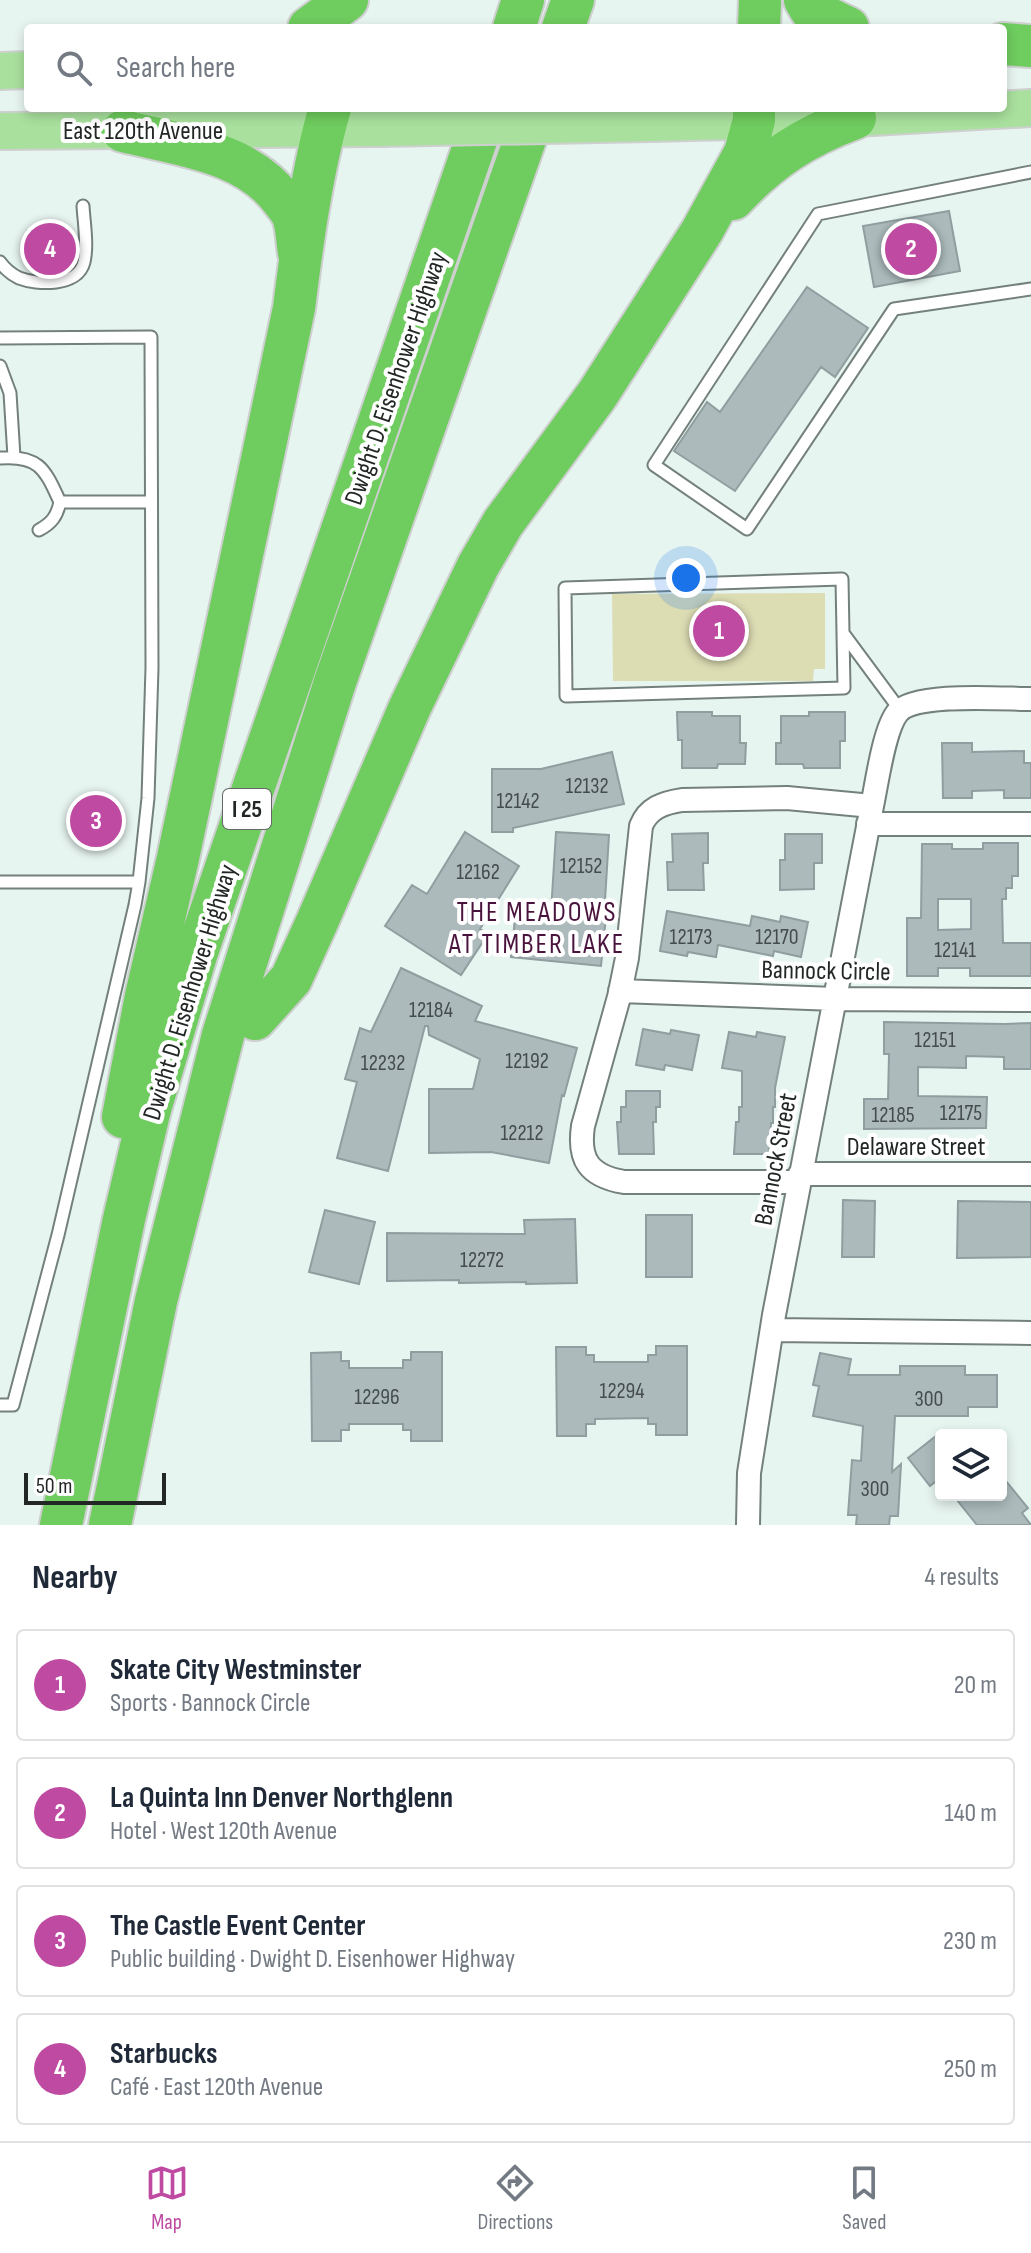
<!DOCTYPE html>
<meta charset="utf-8">
<style>
body{margin:0;font-family:"Sofia Sans Condensed",sans-serif;background:#f6f6f7;color:#1f2937}
.controls{position:absolute;right:24px;bottom:24px;display:grid;overflow:hidden;border-radius:8px;box-shadow:0 4px 12px #0003}
.controls button{width:72px;height:72px;display:grid;place-items:center;padding:0;border:0;border-bottom:2px solid #e0e1e3;background:#fff;color:#1f2937;font:40px sans-serif}
.scale{position:absolute;left:24px;bottom:20px;width:142px;box-sizing:border-box;padding-left:8px;border:4px solid #222726;border-top:0;font-size:22px;line-height:28px;white-space:nowrap;color:#222726;-webkit-text-stroke:6px #fff;paint-order:stroke}
.you{position:absolute;left:686px;top:578px;width:28px;height:28px;margin:-20px;border:6px solid #fff;border-radius:50%;background:#1a73e8;box-shadow:0 0 0 12px #1a73e833}
.badge{display:grid;place-items:center;width:52px;height:52px;border-radius:50%;background:#bf4aa2;color:#fff;font-size:26px;font-weight:700}
.pin{position:absolute;translate:-50% -50%;border:4px solid #fff;box-shadow:0 2px 8px #0006}
.list{margin:0;padding:0;list-style:none}
h2{display:flex;justify-content:space-between;align-items:center;height:104px;margin:0;padding:0 32px;font-size:34px}
h2 small{font-size:26px;font-weight:400;color:#747a83}
.list li{display:grid;grid-template-columns:52px 1fr auto;gap:24px;align-items:center;box-sizing:border-box;height:112px;margin:0 16px 16px;padding:0 16px;border:2px solid #e0e1e3;border-radius:8px}
.list b{display:block;font-size:30px;white-space:nowrap}
.list p{margin:0;font-size:26px;white-space:nowrap;color:#747a83}
.list em{font-size:26px;font-style:normal;color:#747a83}
.icon{flex:none;width:44px;height:44px;fill:none;stroke:currentColor;stroke-width:2;stroke-linecap:round;stroke-linejoin:round}
.map{position:relative;flex:none;width:1031px;height:1525px;overflow:hidden}
.search{position:absolute;background:#fff;box-shadow:0 4px 12px #0003;left:24px;right:24px;top:24px;height:88px;display:flex;align-items:center;gap:20px;box-sizing:border-box;padding:0 28px;border-radius:8px;color:#747a83;font-size:30px}
.sheet{height:616px;background:#fff}
nav{display:flex;justify-content:space-around;align-items:center;box-sizing:border-box;height:112px;border-top:2px solid #e0e1e3;background:#fff;font-size:22px;color:#747a83}
nav a{display:grid;justify-items:center;gap:4px}
nav .on{color:#bf4aa2}
.map>svg:first-child{display:block}
</style>
<div class="map">
<svg width="1031" height="1525" viewBox="0 0 1031 1525">
<rect width="100%" height="100%" fill="#e7f5f1"/>
<path fill="#ddddb4" d="M 825,593 L 825,669 L 814,669 L 813,681 L 613,681 L 612,594 Z"/>
<path fill="#acbabc" stroke="#909ea0" stroke-width="2" fill-rule="evenodd" d="M 949,211 L 960,271 L 874,287 L 863,226 Z
M 27,231 L 48,231 L 48,235 L 72,235 L 72,266 L 65,271 L 48,271 L 48,259 L 31,259 L 31,253 L 28,253 Z
M 807,287 L 868,328 L 835,377 L 821,367 L 735,491 L 674,451 L 707,402 L 720,412 Z
M 677,712 L 712,712 L 712,716 L 740,716 L 740,743 L 746,743 L 745,764 L 718,764 L 717,768 L 682,768 L 682,740 L 678,740 Z
M 809,712 L 845,712 L 845,741 L 840,741 L 840,768 L 804,768 L 803,764 L 776,764 L 776,743 L 781,743 L 781,716 L 809,716 Z
M 942,743 L 972,743 L 972,752 L 1024,751 L 1024,763 L 1031,763 L 1031,798 L 1004,798 L 1004,790 L 972,791 L 972,798 L 943,798 Z
M 612,752 L 624,804 L 513,828 L 513,832 L 492,832 L 492,769 L 541,769 Z
M 465,832 L 519,866 L 480,929 L 488,934 L 461,975 L 385,926 L 412,885 L 427,894 Z
M 556,832 L 609,835 L 604,917 L 606,917 L 601,966 L 511,957 L 516,909 L 551,912 Z
M 708,833 L 708,863 L 703,863 L 704,890 L 668,890 L 667,862 L 673,862 L 672,834 Z
M 785,834 L 822,834 L 822,863 L 814,863 L 814,889 L 780,890 L 780,860 L 785,860 Z
M 983,843 L 1018,843 L 1018,876 L 1012,876 L 1012,888 L 1006,888 L 1006,899 L 1002,899 L 1003,943 L 1031,943 L 1031,976 L 970,976 L 970,968 L 938,968 L 938,976 L 907,976 L 907,918 L 921,918 L 922,844 L 952,844 L 952,849 L 983,849 ZM 938,899 L 971,899 L 971,929 L 938,930 Z
M 667,911 L 750,926 L 752,916 L 780,922 L 781,916 L 808,922 L 801,957 L 774,951 L 773,956 L 718,945 L 716,957 L 688,952 L 687,956 L 660,951 Z
M 401,968 L 482,1006 L 475,1021 L 577,1048 L 564,1096 L 562,1095 L 549,1163 L 491,1152 L 429,1153 L 429,1089 L 473,1089 L 480,1059 L 429,1035 L 428,1026 L 425,1026 L 388,1171 L 337,1158 L 357,1082 L 345,1079 L 360,1028 L 371,1032 Z
M 884,1022 L 1004,1024 L 1031,1023 L 1031,1069 L 1004,1069 L 1004,1057 L 966,1056 L 966,1068 L 918,1067 L 918,1096 L 987,1097 L 986,1128 L 864,1129 L 864,1099 L 888,1099 L 889,1054 L 884,1054 Z
M 643,1029 L 670,1034 L 671,1030 L 699,1035 L 692,1070 L 665,1065 L 664,1070 L 636,1065 Z
M 729,1032 L 756,1037 L 757,1032 L 785,1037 L 775,1088 L 775,1107 L 773,1107 L 773,1123 L 771,1123 L 769,1154 L 734,1154 L 736,1122 L 739,1122 L 739,1107 L 742,1107 L 742,1071 L 722,1068 Z
M 626,1091 L 660,1091 L 660,1107 L 656,1107 L 656,1122 L 653,1122 L 654,1154 L 619,1154 L 617,1122 L 621,1122 L 621,1107 L 626,1107 Z
M 843,1200 L 875,1201 L 874,1257 L 842,1257 Z
M 958,1201 L 1031,1202 L 1031,1257 L 957,1258 Z
M 325,1210 L 375,1222 L 359,1284 L 309,1272 Z
M 646,1215 L 692,1215 L 692,1277 L 646,1277 Z
M 575,1219 L 577,1283 L 526,1284 L 526,1282 L 459,1283 L 459,1280 L 387,1281 L 387,1233 L 525,1234 L 524,1220 Z
M 656,1346 L 687,1346 L 687,1435 L 656,1435 L 656,1424 L 648,1424 L 648,1418 L 595,1419 L 595,1424 L 586,1424 L 586,1436 L 557,1436 L 556,1347 L 586,1347 L 586,1355 L 594,1355 L 594,1362 L 648,1362 L 648,1355 L 656,1355 Z
M 341,1352 L 341,1361 L 349,1361 L 349,1368 L 403,1368 L 403,1360 L 411,1360 L 411,1352 L 442,1352 L 442,1441 L 411,1441 L 411,1430 L 403,1430 L 403,1424 L 349,1424 L 349,1430 L 341,1430 L 341,1441 L 312,1441 L 311,1353 Z
M 820,1353 L 851,1359 L 848,1375 L 900,1375 L 900,1366 L 965,1366 L 965,1375 L 997,1375 L 997,1407 L 968,1407 L 968,1416 L 895,1416 L 892,1472 L 901,1464 L 898,1516 L 890,1516 L 889,1525 L 856,1525 L 857,1515 L 848,1515 L 852,1460 L 861,1461 L 863,1426 L 813,1416 L 819,1386 L 813,1385 Z
M 941,1432 L 941,1477 L 930,1486 L 908,1458 Z
M 1001,1475 L 1028,1508 L 1022,1513 L 1031,1525 L 977,1525 L 953,1495 L 1001,1495 Z"/>
<g fill="none" stroke-linecap="round" stroke-linejoin="round">
<g stroke="#74807c" stroke-width="15">
<path id="service" d="M 1031,172 L 818,214 L 654,465 L 747,529 L 894,309 L 1031,289
M 0,262 C 5,269 11,274 19,278 C 37,285 78,287 84,262 C 88,245 84,223 83,206
M 0,338 L 151,337 L 152,668 L 148,798 L 139,882 L 135,905 L 58,1235 L 13,1405 L 0,1405
M 0,366 L 10,393 L 14,457
M 0,458 C 40,455 45,470 60,502 C 57,516 52,523 39,530
M 60,502 L 151,502
M 842,579 L 844,688 L 566,696 L 565,588 Z
M 843,633 L 900,710
M 0,882 L 139,882"/>
</g>
<g stroke="#74807c" stroke-width="26">
<path id="minor" d="M 868,824 L 1031,824
M 620,991 L 835,999 L 1031,1000
M 800,1174 L 1031,1174
M 799,1182 L 624,1182 C 589,1176 578,1160 583,1126 L 619,997 L 627,958 L 641,826 C 648,808 663,803 682,800 L 787,798 L 872,806
M 772,1330 L 1031,1333
M 748,1525 L 749,1473 L 774,1315 L 872,806 C 877,783 884,728 898,712 C 916,692 1003,699 1031,699"/>
</g>
<g stroke="#cecfcf" stroke-width="40">
<path id="primary" d="M 0,71 L 28,70
M 651,123 L 855,118 L 1031,108
M 0,131 L 381,128"/>
</g>
<g stroke="#cecfcf" stroke-width="46">
<path id="motorway" d="M 805,0 L 811,10 L 848,28
M 309,28 L 347,0
M 514,28 L 523,0
M 563,28 L 573,0
M 759,28 L 760,0
M 1003,44 L 1031,46
M 123,131 C 178,145 247,151 283,201 C 286,205 291,211 293,216 C 297,227 297,241 299,253
M 733,199 C 770,159 804,137 855,118
M 255,1019 L 291,979 L 317,922 L 410,707 L 478,566 L 503,523 L 597,395 L 702,231 L 745,153 L 754,120 L 754,108
M 123,1117 L 146,996 L 178,858 L 294,308 C 302,244 312,170 330,108
M 61,1525 L 124,1219 L 150,1109 L 197,952 L 487,108
M 110,1525 L 156,1301 L 223,1035 L 335,682 L 536,108"/>
</g>
<use href="#service" stroke="#fff" stroke-width="11"/>
<use href="#minor" stroke="#fff" stroke-width="22"/>
<use href="#primary" stroke="#a9e09e" stroke-width="36"/>
<use href="#motorway" stroke="#6fcc5e" stroke-width="42"/>
<g stroke="#cecfcf" stroke-width="40" stroke-linecap="butt">
<path id="primary-bridge" d="M 381,128 L 651,123"/>
</g>
<use href="#primary-bridge" stroke="#a9e09e" stroke-width="36"/>
</g>
<g text-anchor="middle" stroke-width="8" stroke-linejoin="round" paint-order="stroke">
<g font-size="22" fill="#444c4c">
<text x="587" y="793">12132</text>
<text x="518" y="808">12142</text>
<text x="581" y="873">12152</text>
<text x="478" y="879">12162</text>
<text x="691" y="944">12173</text>
<text x="777" y="944">12170</text>
<text x="955" y="957">12141</text>
<text x="431" y="1017">12184</text>
<text x="935" y="1047">12151</text>
<text x="527" y="1068">12192</text>
<text x="383" y="1070">12232</text>
<text x="961" y="1120">12175</text>
<text x="893" y="1122">12185</text>
<text x="522" y="1140">12212</text>
<text x="482" y="1267">12272</text>
<text x="622" y="1398">12294</text>
<text x="377" y="1404">12296</text>
<text x="929" y="1406">300</text>
<text x="875" y="1496">300</text>
</g>
<rect fill="#fff" stroke="#646867" stroke-width="2" x="223" y="789" width="48" height="40" rx="6"/>
<g font-size="24" font-weight="bold" fill="#222726">
<text x="247" y="817">I 25</text>
</g>
<g font-size="26" fill="#222726" stroke="#fff">
<text x="143" y="139">East 120th Avenue</text>
<text transform="translate(395 378) rotate(-71)" y="9">Dwight D. Eisenhower Highway</text>
<text transform="translate(826 970) rotate(1)" y="9">Bannock Circle</text>
<text transform="translate(189 992) rotate(-73)" y="9">Dwight D. Eisenhower Highway</text>
<text x="916" y="1155">Delaware Street</text>
<text transform="translate(775 1159) rotate(-79)" y="9">Bannock Street</text>
</g>
<g font-size="28" letter-spacing="2" fill="#4a133d" stroke="#fff">
<text x="537" y="921">THE MEADOWS<tspan x="537" dy="32">AT TIMBER LAKE</tspan></text>
</g>
</g>
</svg>
<div class="controls">
<button><svg class="icon" aria-label="layers" viewBox="0 0 24 24"><path d="M12 4l9 5-9 5-9-5zM3 14l9 5 9-5"/></svg></button>
</div>
<div class="scale">50 m</div>
<div class="you"></div>
<div class="pin badge" style="left:719px;top:631px">1</div>
<div class="pin badge" style="left:911px;top:249px">2</div>
<div class="pin badge" style="left:96px;top:821px">3</div>
<div class="pin badge" style="left:50px;top:249px">4</div>
<div class="search"><svg class="icon" aria-label="search" viewBox="0 0 24 24"><circle cx="10" cy="10" r="6"/><path d="M15 15l6 6"/></svg>Search here</div>
</div>
<section class="sheet">
<h2>Nearby<small>4 results</small></h2>
<ul class="list">
<li><span class="badge">1</span><div><b>Skate City Westminster</b><p>Sports · Bannock Circle</p></div><em>20 m</em></li>
<li><span class="badge">2</span><div><b>La Quinta Inn Denver Northglenn</b><p>Hotel · West 120th Avenue</p></div><em>140 m</em></li>
<li><span class="badge">3</span><div><b>The Castle Event Center</b><p>Public building · Dwight D. Eisenhower Highway</p></div><em>230 m</em></li>
<li><span class="badge">4</span><div><b>Starbucks</b><p>Café · East 120th Avenue</p></div><em>250 m</em></li>
</ul>
</section>
<nav>
<a class="on"><svg class="icon" aria-label="map" viewBox="0 0 24 24"><path d="M3 6l6-2 6 2 6-2v14l-6 2-6-2-6 2zM9 4v14M15 6v14"/></svg>Map</a>
<a><svg class="icon" aria-label="directions" viewBox="0 0 24 24"><path d="M12 3l9 9-9 9-9-9zM9 14v-3h6M13 9l2 2-2 2"/></svg>Directions</a>
<a><svg class="icon" aria-label="saved" viewBox="0 0 24 24"><path d="M7 4h10v16l-5-4-5 4z"/></svg>Saved</a>
</nav>
